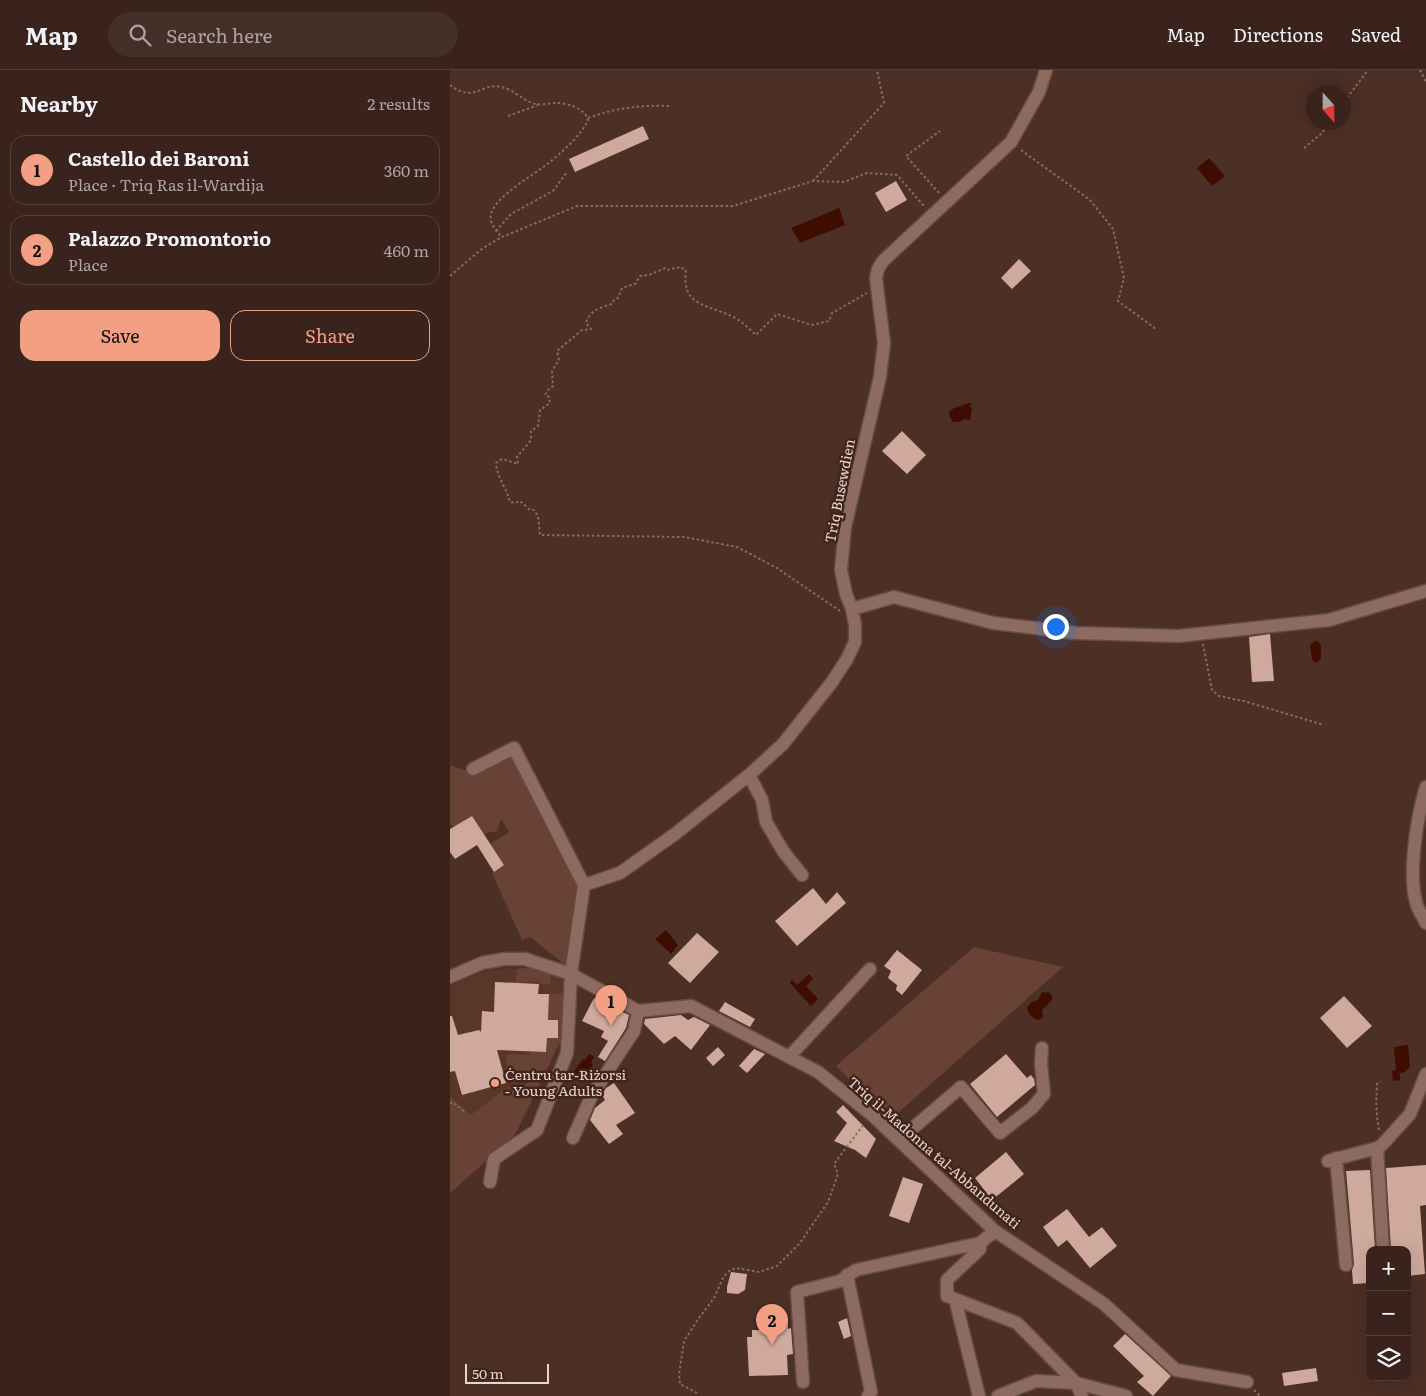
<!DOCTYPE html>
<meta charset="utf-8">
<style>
body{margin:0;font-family:Literata,serif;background:#442f29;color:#f1f3f6}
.controls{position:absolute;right:15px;bottom:15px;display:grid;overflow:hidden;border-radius:10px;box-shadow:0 5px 20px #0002}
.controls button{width:45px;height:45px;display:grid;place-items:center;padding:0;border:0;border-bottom:1px solid #53403b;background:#39231c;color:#f1f3f6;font:25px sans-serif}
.compass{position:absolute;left:856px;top:15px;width:45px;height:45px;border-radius:50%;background:#39231c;box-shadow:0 5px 20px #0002;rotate:159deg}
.scale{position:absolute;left:15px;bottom:12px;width:84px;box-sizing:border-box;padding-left:5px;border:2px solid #e8d4ce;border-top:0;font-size:14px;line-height:18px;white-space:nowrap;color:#e8d4ce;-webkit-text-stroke:4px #41251b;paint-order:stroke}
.you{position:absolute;left:605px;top:556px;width:18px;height:18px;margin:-12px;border:4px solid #fff;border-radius:50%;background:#1a73e8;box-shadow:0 0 0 8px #1a73e833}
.badge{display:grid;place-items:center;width:32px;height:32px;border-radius:50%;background:#f39f83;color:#111;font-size:16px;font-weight:700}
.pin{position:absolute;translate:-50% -41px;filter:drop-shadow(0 1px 2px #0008)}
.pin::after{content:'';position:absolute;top:26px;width:18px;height:15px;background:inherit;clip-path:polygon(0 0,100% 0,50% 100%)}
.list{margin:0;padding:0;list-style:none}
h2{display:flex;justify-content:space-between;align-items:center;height:65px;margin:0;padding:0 20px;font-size:21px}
h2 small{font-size:16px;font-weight:400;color:#aba4a3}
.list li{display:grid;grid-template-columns:32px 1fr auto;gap:15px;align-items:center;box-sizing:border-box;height:70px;margin:0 10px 10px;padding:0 10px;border:1px solid #53403b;border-radius:15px}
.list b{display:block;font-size:19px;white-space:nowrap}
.list p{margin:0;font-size:16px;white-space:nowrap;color:#aba4a3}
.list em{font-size:16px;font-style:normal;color:#aba4a3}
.actions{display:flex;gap:10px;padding:15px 20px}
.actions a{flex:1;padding:11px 0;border:1px solid #f39f83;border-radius:15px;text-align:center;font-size:18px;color:#f39f83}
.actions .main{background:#f39f83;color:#111}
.icon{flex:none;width:28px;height:28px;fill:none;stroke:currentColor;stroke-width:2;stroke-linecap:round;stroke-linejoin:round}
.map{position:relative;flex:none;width:976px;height:1326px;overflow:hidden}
header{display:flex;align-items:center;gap:30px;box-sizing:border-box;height:70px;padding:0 25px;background:#39231c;border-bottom:1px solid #53403b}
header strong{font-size:24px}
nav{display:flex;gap:28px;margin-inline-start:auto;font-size:18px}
.search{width:350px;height:45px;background:#442f29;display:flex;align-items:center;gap:12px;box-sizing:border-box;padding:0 18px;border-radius:28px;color:#aba4a3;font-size:19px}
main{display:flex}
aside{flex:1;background:#39231c}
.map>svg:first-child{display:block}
</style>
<header>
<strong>Map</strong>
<div class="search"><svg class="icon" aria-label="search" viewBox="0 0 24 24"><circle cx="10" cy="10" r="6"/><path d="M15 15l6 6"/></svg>Search here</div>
<nav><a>Map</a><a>Directions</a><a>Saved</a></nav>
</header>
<main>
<aside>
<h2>Nearby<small>2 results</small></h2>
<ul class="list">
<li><span class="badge">1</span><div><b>Castello dei Baroni</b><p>Place · Triq Ras il-Wardija</p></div><em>360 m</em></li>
<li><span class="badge">2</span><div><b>Palazzo Promontorio</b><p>Place</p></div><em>460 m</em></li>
</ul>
<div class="actions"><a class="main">Save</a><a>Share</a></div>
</aside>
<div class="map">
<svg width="976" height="1326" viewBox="0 0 976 1326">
<rect width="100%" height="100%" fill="#4c2f25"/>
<path fill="#5a3629" d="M 77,898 L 102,903 L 116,910 L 113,966 L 63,1067 L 0,1123 L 0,917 L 14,908 L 43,899 Z"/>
<path fill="#684235" d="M 61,686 L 131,814 L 120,892 L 115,895 L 80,867 L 72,870 L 42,803 L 54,795 L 40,774 L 59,762 L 51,749 L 47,761 L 33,764 L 22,746 L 4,757 L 0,754 L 0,695 L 17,701 L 21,698 L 26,705 Z
M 524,877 L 613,897 L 440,1050 L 386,996 Z
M 77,898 L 100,903 L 101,914 L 91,914 L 89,911 L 66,913 L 67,899 Z
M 117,923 L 113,966 L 68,1059 L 63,1067 L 0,1123 L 0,1027 L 21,1045 L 58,1017 L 75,1016 L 78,1011 L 61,1010 L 56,993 L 57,984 L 80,985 L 80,982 L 96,982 L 99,924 Z"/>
<path fill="#3f0d00" d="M 759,88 L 775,106 L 762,116 L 747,98 Z
M 389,138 L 395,155 L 350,173 L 341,158 Z
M 519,333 L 522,333 L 520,336 L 522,339 L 520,350 L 514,349 L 510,352 L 503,352 L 500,347 L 499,342 L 504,338 Z
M 865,571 L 868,571 L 871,575 L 871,589 L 866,593 L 862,590 L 860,575 Z
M 216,860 L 228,875 L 221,884 L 205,869 Z
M 359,904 L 363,909 L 356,916 L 368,929 L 361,936 L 340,913 L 342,910 L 347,915 Z
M 592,922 L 600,923 L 603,929 L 592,940 L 593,947 L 588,950 C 582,949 578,943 577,937 L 582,932 L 588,930 Z
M 958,975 L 960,997 L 955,1002 L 950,1003 L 950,1010 L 943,1011 L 942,1001 L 946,1000 L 944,977 Z
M 139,984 L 144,987 L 141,993 L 143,995 L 131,1013 L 121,1006 L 133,989 L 135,990 Z"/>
<path fill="#cea99c" d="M 193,56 L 199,69 L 125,102 L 119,89 Z
M 446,111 L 457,130 L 436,142 L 425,123 Z
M 569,189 L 581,201 L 562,219 L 551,208 Z
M 452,361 L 476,385 L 457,404 L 432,381 Z
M 820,564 L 824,611 L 802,612 L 799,567 Z
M 22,746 L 54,795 L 44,802 L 27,775 L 5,789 L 0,782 L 0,759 Z
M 363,818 L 376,834 L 387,822 L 396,833 L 347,876 L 325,851 Z
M 247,863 L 269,882 L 240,913 L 218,893 Z
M 447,880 L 472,900 L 452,925 L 446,920 L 447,915 L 438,908 L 441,901 L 434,896 Z
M 45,912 L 89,914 L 88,924 L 99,924 L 98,950 L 108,950 L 108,968 L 97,968 L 96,982 L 47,980 L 56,1013 L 12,1025 L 5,1001 L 0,1002 L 0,946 L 2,946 L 8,965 L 29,960 L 31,962 L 32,941 L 44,942 Z
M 894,926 L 922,956 L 897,978 L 870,948 Z
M 144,928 L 179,945 L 176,958 L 155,991 L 148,987 L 158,971 L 151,967 L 154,961 L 132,951 Z
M 275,932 L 305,949 L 300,957 L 269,941 Z
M 231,945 L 238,950 L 244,947 L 260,955 L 241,980 L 225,966 L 214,974 L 194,954 L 195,949 Z
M 268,977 L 275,985 L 263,996 L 256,988 Z
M 304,979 L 315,984 L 297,1003 L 289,996 Z
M 556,984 L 577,1008 L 581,1005 L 584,1009 L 585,1015 L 547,1047 L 520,1014 Z
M 164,1013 L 185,1043 L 166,1055 L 173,1064 L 159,1074 L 140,1050 L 145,1038 L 155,1030 L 152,1025 L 156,1018 Z
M 393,1035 L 426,1069 L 416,1088 L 405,1080 L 384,1071 L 397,1053 L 386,1042 Z
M 556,1082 L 574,1104 L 542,1130 L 525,1108 Z
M 976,1095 L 976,1135 L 970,1136 L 975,1204 L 957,1206 L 957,1180 L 941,1180 L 936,1098 Z
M 920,1100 L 925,1180 L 920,1180 L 920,1213 L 903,1214 L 902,1200 L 904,1194 L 896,1101 Z
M 453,1107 L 473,1114 L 459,1153 L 439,1146 Z
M 617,1139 L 639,1167 L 652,1157 L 667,1176 L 640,1198 L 617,1170 L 608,1177 L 593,1157 Z
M 281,1202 L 297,1204 L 295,1220 L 288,1224 L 277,1223 L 277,1217 Z
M 397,1248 L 401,1266 L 394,1269 L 388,1252 Z
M 338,1252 L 338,1259 L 341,1258 L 343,1284 L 337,1285 L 338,1305 L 299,1306 L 297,1267 L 302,1267 L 302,1260 L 309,1260 L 309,1254 Z
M 675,1264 L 721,1306 L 703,1326 L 687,1312 L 694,1306 L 663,1276 Z
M 866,1298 L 868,1311 L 834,1316 L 832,1303 Z"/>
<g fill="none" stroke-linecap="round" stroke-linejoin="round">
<g stroke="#644b43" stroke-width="15">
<path id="minor" d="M 402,539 L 444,527 L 543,553 L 626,563 L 729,566 L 879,550 L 976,521
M 23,699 L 64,678 L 134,815
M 299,705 L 312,730 L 316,752 L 333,781 L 352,805
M 976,717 C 967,746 958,803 966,832 C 967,839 973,846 976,853
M 0,907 L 32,893 L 54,889 L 75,889 L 121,904 L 188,941
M 188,941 L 241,936 L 368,1002 L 422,1045 L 545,1161 L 654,1234 L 726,1300 L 797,1312
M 339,987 L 420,899
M 123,1068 L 142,1025 L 184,961 L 188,941
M 449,1070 L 511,1017 L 550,1063 L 582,1038 L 594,1024 L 591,994 L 592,978
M 927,1078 L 933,1180
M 886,1088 L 896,1195
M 878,1091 L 927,1078 L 932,1075 L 960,1044 L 976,1004
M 40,1112 L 44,1089 L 87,1060 L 117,983 L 121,904 L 134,815 L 170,803 L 225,764 L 299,705 L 333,674 L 382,612 L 397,589 L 405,572 L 405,555 L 402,539 L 396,524 L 391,500 L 395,457 L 430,307 L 434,273 L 426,208 L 428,199 L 433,191 L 561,72 L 589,22 L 596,0
M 530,1173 L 530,1179 L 497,1210 L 497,1226 L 567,1253 L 626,1313 L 632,1326
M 397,1205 L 421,1322 L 418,1326
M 505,1229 L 529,1326
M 353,1312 L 347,1222 L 390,1211 L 406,1200 L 530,1173 L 545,1161
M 548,1326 L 586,1311 L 626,1313 L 676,1326"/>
</g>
<path stroke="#866c64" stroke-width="2" stroke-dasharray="2.5 2.5" stroke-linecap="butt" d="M 970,0 L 976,12
M 0,15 C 25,34 31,12 51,17 C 62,19 72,29 82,33 C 90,36 98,33 106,33 C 117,33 135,38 138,50 C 132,65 109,85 96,95 C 82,106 46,126 41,144 C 39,153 46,161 52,167
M 894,32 L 918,0
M 58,46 L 88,35
M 138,48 C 165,38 190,35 219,36
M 854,78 L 872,63 L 879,52
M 571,80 L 640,130 L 663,159 L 674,208 L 668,231 L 706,259
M 363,111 L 434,33 L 427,0
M 489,123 L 456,86 L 490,61
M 46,161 L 61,144 L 103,121 L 117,102
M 0,206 L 33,178 L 52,167 L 127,136 L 283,136 L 363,111 L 394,112 L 417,103 L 447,105 L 474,136
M 390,541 L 327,498 L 287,477 L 234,467 L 90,465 L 88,446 L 84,440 L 80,440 L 70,431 L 65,433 L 60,432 C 57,418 47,408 46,393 L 52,389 L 68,394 L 67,387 L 81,370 L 81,361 L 88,356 L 90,340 L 100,333 L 99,327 L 95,325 L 98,320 L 103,316 L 102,301 L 109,290 L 107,281 L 132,260 L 141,259 L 136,253 C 139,241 151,237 162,234 L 164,230 L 168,228 L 172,218 L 185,214 L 190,206 L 199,205 L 215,198 L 217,200 L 230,197 L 236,200 C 231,236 256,234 281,246 C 291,250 298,258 306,265 L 327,244 L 362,255 L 379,251 L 382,243 L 417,223
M 753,574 L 762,620 L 769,626 L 794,631 L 874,655
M 0,1033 L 3,1032 L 15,1042
M 929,1060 C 926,1044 926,1030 927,1014 L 931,1012
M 804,1320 L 810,1326
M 247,1323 L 230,1314 L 229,1305 L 234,1271 L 249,1248 L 264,1228 L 273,1208 L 279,1201 L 286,1198 L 309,1202 L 327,1196 L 350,1173 L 378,1132 L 388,1104 L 384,1094 L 414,1054"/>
<use href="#minor" stroke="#8d6b60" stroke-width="12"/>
</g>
<circle fill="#f39f83" stroke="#41251b" stroke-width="2" cx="45" cy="1013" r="5"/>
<g text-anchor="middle" stroke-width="5" stroke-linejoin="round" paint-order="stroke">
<g font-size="14" fill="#e8d4ce" stroke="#41251b">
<text transform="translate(390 421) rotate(-79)" y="5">Triq Busewdien</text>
<text transform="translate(484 1083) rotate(41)" y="5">Triq il-Madonna tal-Abbandunati</text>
</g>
<g font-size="14" fill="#e8d4ce" stroke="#41251b" text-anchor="start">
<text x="55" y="1010">Ċentru tar-Riżorsi<tspan x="55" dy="16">- Young Adults</tspan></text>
</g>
</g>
</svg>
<div class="controls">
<button>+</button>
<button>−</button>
<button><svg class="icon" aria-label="layers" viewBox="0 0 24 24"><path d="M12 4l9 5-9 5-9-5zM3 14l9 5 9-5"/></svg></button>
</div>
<svg class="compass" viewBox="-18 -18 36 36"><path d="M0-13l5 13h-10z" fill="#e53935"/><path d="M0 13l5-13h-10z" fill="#aba4a3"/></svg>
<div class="scale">50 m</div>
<div class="you"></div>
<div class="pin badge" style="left:161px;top:956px">1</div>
<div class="pin badge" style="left:322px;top:1275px">2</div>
</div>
</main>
